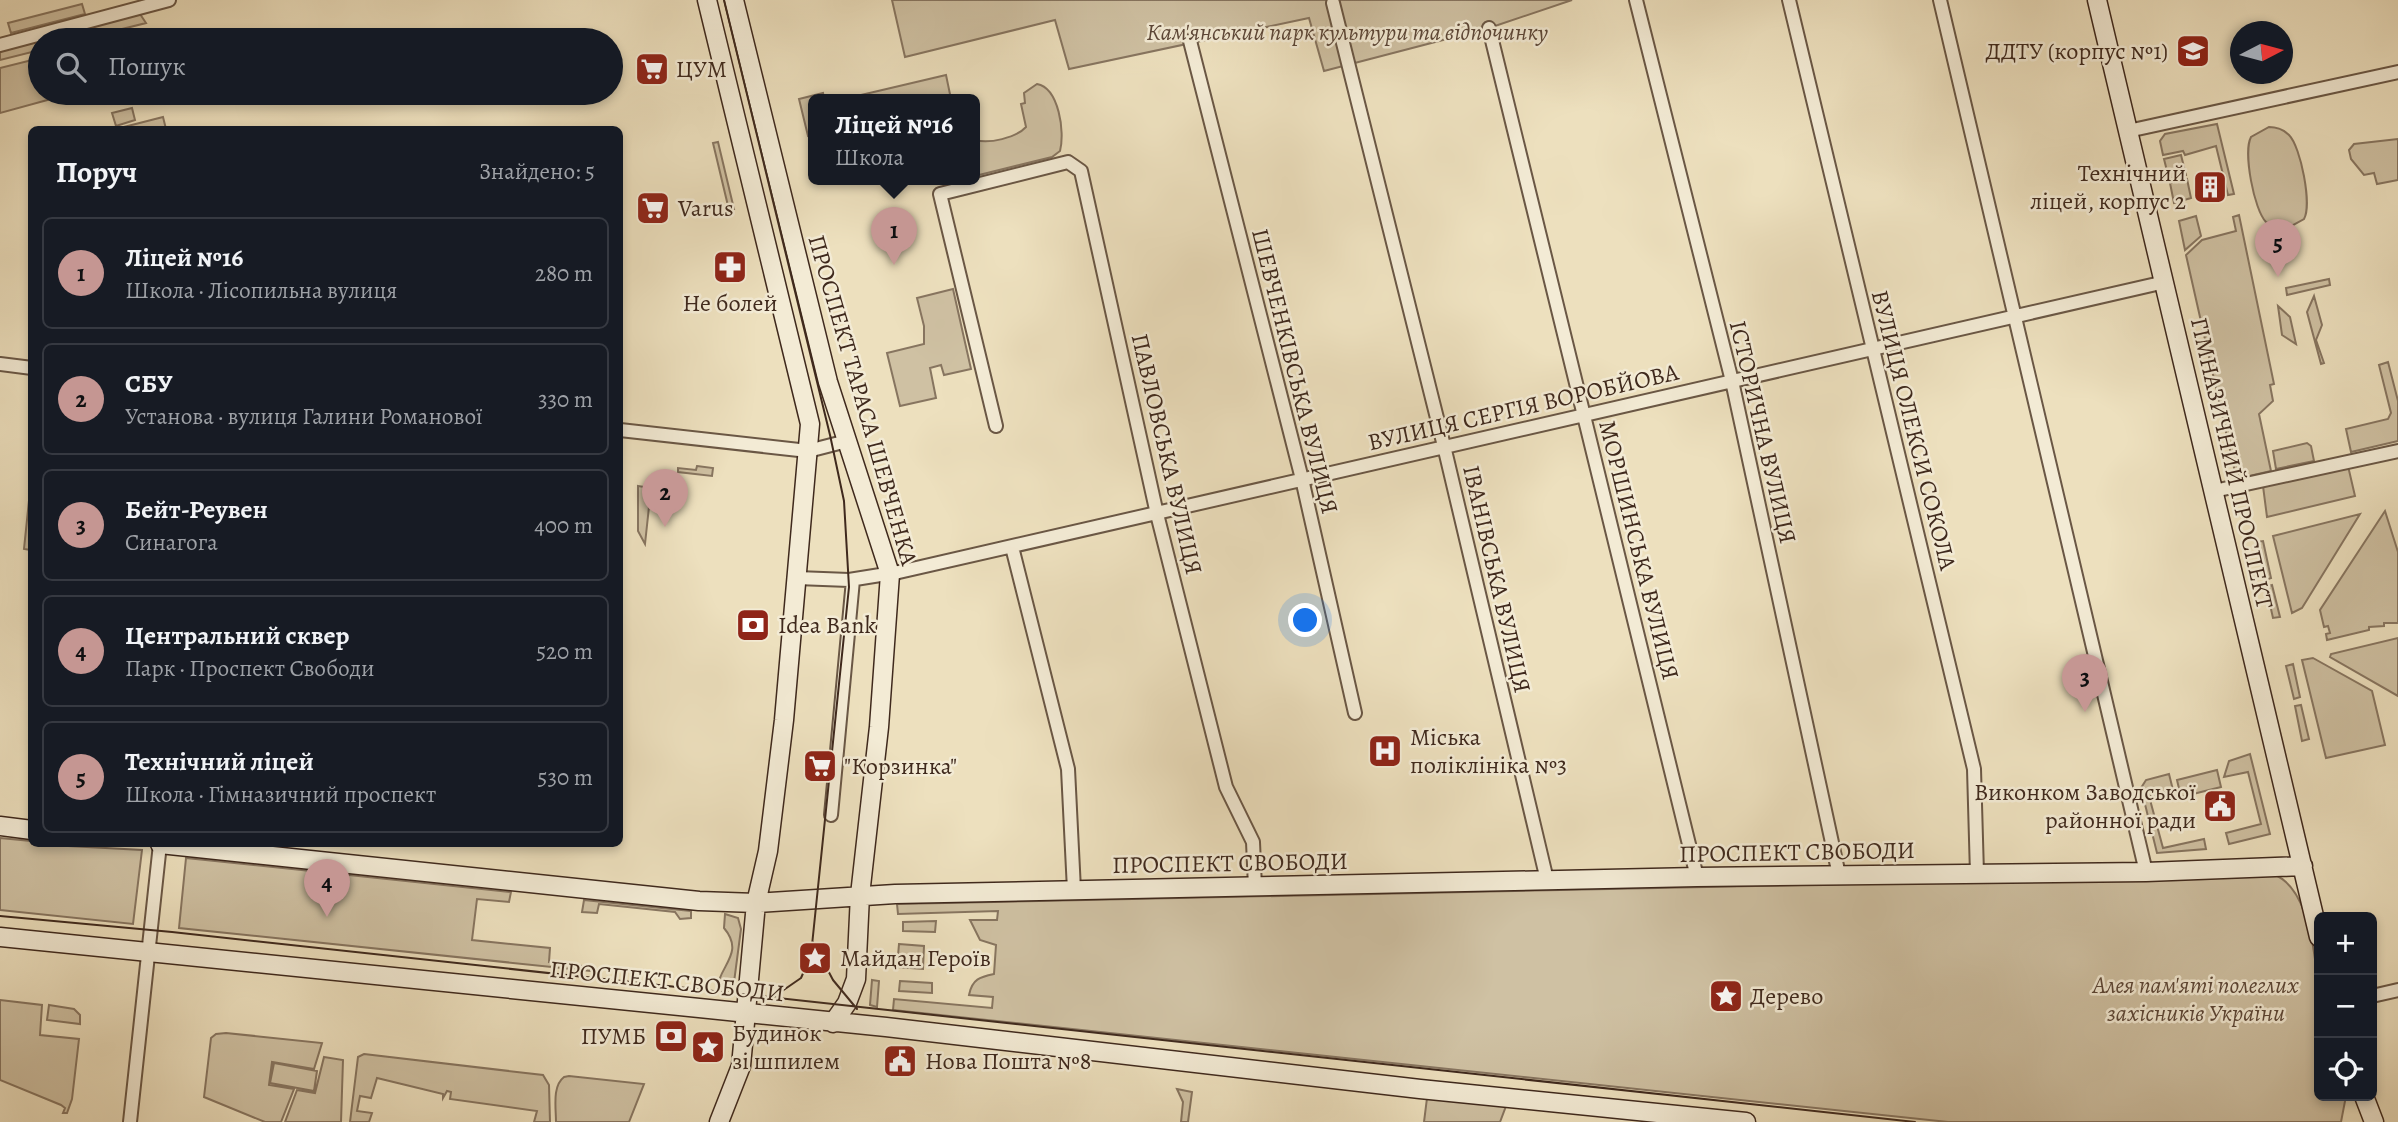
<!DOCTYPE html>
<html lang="uk">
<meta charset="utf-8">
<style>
body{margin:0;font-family:Alegreya,serif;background:#20242c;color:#f1f3f6}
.controls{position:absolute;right:21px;bottom:21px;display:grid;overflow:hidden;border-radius:10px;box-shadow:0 4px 10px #0003}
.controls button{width:63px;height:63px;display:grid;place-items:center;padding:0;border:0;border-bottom:2px solid #363941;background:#171b24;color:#f1f3f6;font:35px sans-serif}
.compass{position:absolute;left:2230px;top:21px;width:63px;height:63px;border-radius:50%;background:#171b24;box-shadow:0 4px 10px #0003;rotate:84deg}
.you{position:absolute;left:1306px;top:621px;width:24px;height:24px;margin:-18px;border:5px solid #fff;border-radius:50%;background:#1a73e8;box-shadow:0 0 0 10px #1a73e833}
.badge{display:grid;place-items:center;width:46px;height:46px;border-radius:50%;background:#c59692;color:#111;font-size:23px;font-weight:700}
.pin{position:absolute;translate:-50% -58px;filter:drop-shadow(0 2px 4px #0008)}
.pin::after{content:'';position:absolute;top:37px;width:24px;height:21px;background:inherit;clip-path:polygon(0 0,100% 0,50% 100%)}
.popup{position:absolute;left:808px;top:94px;width:172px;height:91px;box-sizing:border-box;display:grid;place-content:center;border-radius:10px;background:#171b24;filter:drop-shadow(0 2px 5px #0005);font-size:23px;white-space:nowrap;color:#9ea1a6}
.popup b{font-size:26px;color:#f1f3f6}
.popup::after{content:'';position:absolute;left:50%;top:100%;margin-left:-14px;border:14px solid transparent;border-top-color:#171b24}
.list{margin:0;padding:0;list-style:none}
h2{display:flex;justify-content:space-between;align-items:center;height:91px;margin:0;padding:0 28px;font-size:30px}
h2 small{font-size:23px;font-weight:400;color:#9ea1a6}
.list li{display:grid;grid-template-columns:46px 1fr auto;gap:21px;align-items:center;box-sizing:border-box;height:112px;margin:0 14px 14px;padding:0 14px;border:2px solid #363941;border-radius:10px}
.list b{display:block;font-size:26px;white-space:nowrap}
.list p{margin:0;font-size:23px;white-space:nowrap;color:#9ea1a6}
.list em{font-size:23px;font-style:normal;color:#9ea1a6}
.icon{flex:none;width:38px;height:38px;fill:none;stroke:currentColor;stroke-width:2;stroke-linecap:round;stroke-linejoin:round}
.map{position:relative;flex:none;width:2398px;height:1122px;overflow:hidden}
.search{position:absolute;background:#171b24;box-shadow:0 4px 10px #0003;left:28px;top:28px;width:595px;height:77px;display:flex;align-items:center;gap:18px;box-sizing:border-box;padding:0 24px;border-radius:38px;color:#9ea1a6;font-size:26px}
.panel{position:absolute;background:#171b24;box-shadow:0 4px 10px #0003;left:28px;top:126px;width:595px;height:721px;border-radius:10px}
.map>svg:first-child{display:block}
</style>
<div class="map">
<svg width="2398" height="1122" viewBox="0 0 2398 1122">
<rect width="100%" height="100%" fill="#ede0be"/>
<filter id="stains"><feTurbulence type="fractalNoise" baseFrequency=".00286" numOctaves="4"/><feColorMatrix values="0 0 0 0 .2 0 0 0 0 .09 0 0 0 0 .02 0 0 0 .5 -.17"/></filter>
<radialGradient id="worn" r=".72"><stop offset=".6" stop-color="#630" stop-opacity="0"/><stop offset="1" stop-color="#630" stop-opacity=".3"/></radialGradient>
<path fill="#cfc1a3" stroke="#877560" stroke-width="2" d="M 892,0 L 1572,0 L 1489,28 L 1324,71 L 1309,18 L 1069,69 L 1055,20 L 905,57 Z
M 82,4 L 85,14 L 11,33 L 8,23 Z
M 140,14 L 146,23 L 78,40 L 40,40 L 40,50 L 0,60 L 0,50 Z
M 149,30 L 152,40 L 109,40 Z
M 40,58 L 40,93 L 61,93 L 62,96 L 0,113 L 0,68 Z
M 946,75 L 951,99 L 844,99 Z
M 1037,84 C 1059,88 1065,132 1060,151 L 1052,157 L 975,176 L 975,140 C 989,144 1016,138 1026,127 L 1021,104 L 1025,103 L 1024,93 Z
M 823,93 L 824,99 L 814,99 L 813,134 L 808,136 L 799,99 Z
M 132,108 L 135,120 L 116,126 L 112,113 Z
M 163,117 L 166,129 L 116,129 Z
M 2217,124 L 2234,194 L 2228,195 L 2216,146 L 2185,155 L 2183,151 L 2163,155 L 2160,141 L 2165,134 Z
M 2269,127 C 2276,127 2283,129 2289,135 C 2301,147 2312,205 2304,219 L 2286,229 C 2278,229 2272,227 2266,222 C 2254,210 2243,152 2251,137 Z
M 2398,139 L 2398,180 L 2377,184 L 2374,173 L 2364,175 L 2351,159 L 2349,150 L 2354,144 Z
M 718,142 L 734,209 L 729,210 L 713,143 Z
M 2181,155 L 2186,175 L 2169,179 L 2164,159 Z
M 2187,179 L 2191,198 L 2174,203 L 2170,183 Z
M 2239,215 L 2274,384 L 2270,385 L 2273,401 L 2259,414 L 2271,471 L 2245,477 L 2235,472 L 2186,255 L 2202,240 L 2236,231 L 2233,217 Z
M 2196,216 L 2201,236 L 2185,250 L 2179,221 Z
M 2329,279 L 2330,285 L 2287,295 L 2286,288 Z
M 953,289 L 971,369 L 944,375 L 941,365 L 930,368 L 936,398 L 900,406 L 887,353 L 924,344 L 924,326 L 917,298 Z
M 2314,296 L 2322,325 L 2316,340 L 2324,363 L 2321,364 L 2307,312 Z
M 2278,306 L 2290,317 L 2296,344 L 2282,335 Z
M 2388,362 L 2398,401 L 2398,441 L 2351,452 L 2346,429 L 2388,419 L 2391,413 L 2379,365 Z
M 2307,443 L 2311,446 L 2314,461 L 2276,469 L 2273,451 Z
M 697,466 L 713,468 L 712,476 L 678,472 L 678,468 L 696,470 Z
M 2348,466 L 2355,496 L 2267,517 L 2263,486 Z
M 31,481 L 32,481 L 31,550 L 24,549 Z
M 638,486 L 651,488 L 645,544 L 638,531 Z
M 2385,511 L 2398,552 L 2398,623 L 2384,623 L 2384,626 L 2369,627 L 2369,630 L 2327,640 L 2326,634 L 2330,633 L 2328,626 L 2324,627 L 2320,610 Z
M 2360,514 L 2302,608 L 2292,613 L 2273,536 Z
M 2263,541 L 2271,578 L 2265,580 L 2256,542 Z
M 2272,585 L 2280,617 L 2273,618 L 2266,587 Z
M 2398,638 L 2398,696 L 2330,657 L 2331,654 Z
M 2313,658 L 2372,691 L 2385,745 L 2326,758 L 2302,660 Z
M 2293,664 L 2300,697 L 2294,699 L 2286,666 Z
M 2301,705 L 2309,739 L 2302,741 L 2295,706 Z
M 2250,754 L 2270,834 L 2229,844 L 2226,833 L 2261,824 L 2248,772 L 2224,777 L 2229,761 Z
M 2217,770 L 2221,787 L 2181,797 L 2177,780 Z
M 2169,774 L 2173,790 L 2149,796 L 2163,848 L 2204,839 L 2206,849 L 2157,853 L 2141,788 L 2146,780 Z
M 0,838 L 31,841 L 32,844 L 142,850 L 133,924 L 0,910 Z
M 186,858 L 511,892 L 509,902 L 477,899 L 472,940 L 550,948 L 549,962 L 590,967 L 590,971 L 179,928 Z
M 2275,875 C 2328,897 2319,1047 2319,1096 L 2346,1096 L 2341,1122 L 1948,1122 L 893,1010 L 894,999 L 992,1008 L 993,997 L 969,995 C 972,979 980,977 994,974 L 996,945 L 980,940 L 970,920 L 997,920 L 998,911 L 898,914 L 897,904 Z
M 584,900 L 691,911 L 691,918 L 680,919 L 675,912 L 599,904 L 597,913 L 582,912 Z
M 725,914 L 738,918 L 741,929 L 733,990 L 717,988 C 720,965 745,953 724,928 Z
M 936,921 L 935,932 L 903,931 L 903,922 Z
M 899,944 L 924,946 L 923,969 L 897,967 Z
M 872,980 L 879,981 L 877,1007 L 870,1005 Z
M 900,981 L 932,983 L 932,993 L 899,991 Z
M 0,1000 L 42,1005 L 40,1035 L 79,1039 L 72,1099 L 67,1113 L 63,1113 L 65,1108 L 61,1105 L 0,1080 Z
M 49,1005 L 74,1009 L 80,1015 L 80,1024 L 47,1020 Z
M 226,1033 L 322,1043 L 314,1069 L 272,1062 L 269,1085 L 294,1089 L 281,1122 L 265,1122 L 204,1097 L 211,1038 L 216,1034 Z
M 364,1054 L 543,1075 L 549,1085 L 550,1122 L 534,1122 L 537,1111 L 450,1099 L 451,1092 L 447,1091 L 443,1098 L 443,1094 L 377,1078 L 371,1098 L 360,1096 L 357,1111 L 372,1113 L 369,1122 L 350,1122 L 358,1057 Z
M 324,1057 L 343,1060 L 341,1122 L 285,1122 L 297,1090 L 315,1093 Z
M 274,1063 L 317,1071 L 314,1091 L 270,1083 Z
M 564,1077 L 569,1076 L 644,1084 L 629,1122 L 556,1122 C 556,1108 552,1086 564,1077 Z
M 1177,1089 L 1192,1092 L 1188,1122 L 1181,1122 L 1183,1102 Z
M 1427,1098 L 1506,1106 L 1500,1122 L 1424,1122 Z"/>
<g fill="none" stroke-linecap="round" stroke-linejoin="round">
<g stroke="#6a5745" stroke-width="16">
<path id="street" d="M 1636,0 L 1732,381 L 1839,875
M 1789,0 L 1974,769 L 1977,874
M 1940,0 L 2146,872
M 1333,3 L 1444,446 L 1547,880
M 1489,28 L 1697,877
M 1190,41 L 1302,479 L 1355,713
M 0,45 L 169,0
M 2128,131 L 2398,72
M 0,364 L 32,368
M 996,426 L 940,194 L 1068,162 L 1081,171 L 1157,514 L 1226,787 L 1253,842 L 1255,887
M 620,430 L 808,451 L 847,441
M 2214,491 L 2398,451
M 1012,547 L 1068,769 L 1074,890
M 797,578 L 849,580 L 899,572 L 2165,282
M 831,815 L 853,580
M 2372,996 L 2398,990
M 130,1122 L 160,844"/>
</g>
<g stroke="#3f291d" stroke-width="21">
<path id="secondary" d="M 707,0 L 810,424 L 784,720 L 768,851 L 756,903 L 741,1066 L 719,1122
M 734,0 L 828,382 L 890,574 L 879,727 L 860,895 L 856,979 L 847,1003 L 833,1023
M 2097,0 L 2319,937
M 0,826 L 32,830
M 160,844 L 699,901 L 756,903 L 895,894 L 1697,877 L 2146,872 L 2303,866
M 0,937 L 886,1027 L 1420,1089 L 1746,1122
M 2364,1096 L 2374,1122"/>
</g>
<use href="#street" stroke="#f3ebd5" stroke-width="12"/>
<use href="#secondary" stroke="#f3ebd5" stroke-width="18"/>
<path stroke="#3f291d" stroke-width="2" d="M 724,0 L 830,435 L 844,501 L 849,587 L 811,955 L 801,978 L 772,998
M 0,916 L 172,932 L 1915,1122
M 813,942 L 833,980 L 857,1009"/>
</g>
<defs>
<g id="university-square" transform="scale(1.75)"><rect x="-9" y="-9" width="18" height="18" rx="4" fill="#8f2418" stroke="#f3ebd5"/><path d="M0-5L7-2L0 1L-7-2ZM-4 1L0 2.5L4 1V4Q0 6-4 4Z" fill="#fff"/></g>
<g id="supermarket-square" transform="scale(1.75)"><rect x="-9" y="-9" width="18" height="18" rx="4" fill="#8f2418" stroke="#f3ebd5"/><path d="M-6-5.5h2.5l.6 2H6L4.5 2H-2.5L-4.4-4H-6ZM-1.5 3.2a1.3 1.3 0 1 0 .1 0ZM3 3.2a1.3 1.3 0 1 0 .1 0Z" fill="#fff"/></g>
<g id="building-square" transform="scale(1.75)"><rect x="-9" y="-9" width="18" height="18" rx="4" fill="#8f2418" stroke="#f3ebd5"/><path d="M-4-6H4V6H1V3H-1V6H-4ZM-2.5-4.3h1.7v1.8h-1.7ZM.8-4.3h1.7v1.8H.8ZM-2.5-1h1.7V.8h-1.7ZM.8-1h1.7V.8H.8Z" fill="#fff"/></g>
<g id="pharmacy-square" transform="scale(1.75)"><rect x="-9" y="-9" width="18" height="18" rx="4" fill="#8f2418" stroke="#f3ebd5"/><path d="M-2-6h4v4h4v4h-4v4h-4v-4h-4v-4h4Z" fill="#fff"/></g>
<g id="bank-square" transform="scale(1.75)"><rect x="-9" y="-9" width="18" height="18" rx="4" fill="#8f2418" stroke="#f3ebd5"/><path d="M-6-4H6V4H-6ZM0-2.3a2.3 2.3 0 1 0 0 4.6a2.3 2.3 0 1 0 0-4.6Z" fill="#fff"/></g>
<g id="hospital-square" transform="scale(1.75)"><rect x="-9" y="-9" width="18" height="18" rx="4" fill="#8f2418" stroke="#f3ebd5"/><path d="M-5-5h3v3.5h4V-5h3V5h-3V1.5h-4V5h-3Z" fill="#fff"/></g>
<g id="civic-square" transform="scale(1.75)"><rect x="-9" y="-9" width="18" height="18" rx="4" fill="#8f2418" stroke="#f3ebd5"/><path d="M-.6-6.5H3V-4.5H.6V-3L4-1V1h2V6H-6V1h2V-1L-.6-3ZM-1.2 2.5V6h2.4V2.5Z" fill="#fff"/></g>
<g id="sight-square" transform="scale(1.75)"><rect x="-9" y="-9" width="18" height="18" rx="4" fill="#8f2418" stroke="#f3ebd5"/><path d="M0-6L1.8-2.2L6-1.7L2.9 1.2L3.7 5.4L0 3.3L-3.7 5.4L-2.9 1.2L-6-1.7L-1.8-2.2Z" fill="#fff"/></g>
</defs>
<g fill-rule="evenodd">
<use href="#university-square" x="2193" y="51"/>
<use href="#supermarket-square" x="652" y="69"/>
<use href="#building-square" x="2210" y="187"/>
<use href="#supermarket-square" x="653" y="208"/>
<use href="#pharmacy-square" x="730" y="267"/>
<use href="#bank-square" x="753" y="625"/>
<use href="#hospital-square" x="1385" y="751"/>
<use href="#supermarket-square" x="820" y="766"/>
<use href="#civic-square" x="2220" y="806"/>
<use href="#sight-square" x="815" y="958"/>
<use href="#sight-square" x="1726" y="996"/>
<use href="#bank-square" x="671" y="1036"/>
<use href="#sight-square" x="708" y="1047"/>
<use href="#civic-square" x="900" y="1061"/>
</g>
<g text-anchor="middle" stroke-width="5" stroke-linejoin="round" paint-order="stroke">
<g font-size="24" font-style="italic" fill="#5c4738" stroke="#f3ebd5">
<text x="1347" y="40">Кам'янський парк культури та відпочинку</text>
<text x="2196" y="993">Алея пам'яті полеглих<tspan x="2196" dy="28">захісників України</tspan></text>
</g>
<g font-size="24" fill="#3f291d" stroke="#f3ebd5" text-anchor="start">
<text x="2168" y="59" text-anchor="end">ДДТУ (корпус №1)</text>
<text x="676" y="77">ЦУМ</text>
<text x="2186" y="181" text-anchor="end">Технічний<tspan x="2186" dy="28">ліцей, корпус 2</tspan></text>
<text x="678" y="216">Varus</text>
<text x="730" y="311" text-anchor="middle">Не болей</text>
<text x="778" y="633">Idea Bank</text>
<text x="1410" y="745">Міська<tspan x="1410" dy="28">поліклініка №3</tspan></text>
<text x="844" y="774">"Корзинка"</text>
<text x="2196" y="800" text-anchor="end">Виконком Заводської<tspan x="2196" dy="28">районної ради</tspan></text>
<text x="840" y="966">Майдан Героїв</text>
<text x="1750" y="1004">Дерево</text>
<text x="732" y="1041">Будинок<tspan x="732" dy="28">зі шпилем</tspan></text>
<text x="646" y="1044" text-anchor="end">ПУМБ</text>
<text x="925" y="1069">Нова Пошта №8</text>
</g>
<g font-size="24" fill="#3f291d" stroke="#f3ebd5">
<text transform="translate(1295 371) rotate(76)" y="8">ШЕВЧЕНКІВСЬКА ВУЛИЦЯ</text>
<text transform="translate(863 400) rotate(74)" y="8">ПРОСПЕКТ ТАРАСА ШЕВЧЕНКА</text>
<text transform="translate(1523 407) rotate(-13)" y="8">ВУЛИЦЯ СЕРГІЯ ВОРОБЙОВА</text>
<text transform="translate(1914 430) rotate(76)" y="8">ВУЛИЦЯ ОЛЕКСИ СОКОЛА</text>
<text transform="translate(1763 432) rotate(77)" y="8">ІСТОРИЧНА ВУЛИЦЯ</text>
<text transform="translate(1167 454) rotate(77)" y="8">ПАВЛОВСЬКА ВУЛИЦЯ</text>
<text transform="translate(2232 463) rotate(77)" y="8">ГІМНАЗИЧНИЙ ПРОСПЕКТ</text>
<text transform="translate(1639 550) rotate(76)" y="8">МОРШИНСЬКА ВУЛИЦЯ</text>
<text transform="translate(1497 579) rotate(77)" y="8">ІВАНІВСЬКА ВУЛИЦЯ</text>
<text transform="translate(1797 852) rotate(-1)" y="8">ПРОСПЕКТ СВОБОДИ</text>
<text transform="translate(1230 863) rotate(-1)" y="8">ПРОСПЕКТ СВОБОДИ</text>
<text transform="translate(667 981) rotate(6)" y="8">ПРОСПЕКТ СВОБОДИ</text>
</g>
</g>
<rect width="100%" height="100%" filter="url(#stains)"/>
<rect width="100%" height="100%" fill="url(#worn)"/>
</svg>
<div class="controls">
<button>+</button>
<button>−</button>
<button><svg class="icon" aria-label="locate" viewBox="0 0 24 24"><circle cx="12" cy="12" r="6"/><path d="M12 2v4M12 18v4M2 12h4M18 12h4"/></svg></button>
</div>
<svg class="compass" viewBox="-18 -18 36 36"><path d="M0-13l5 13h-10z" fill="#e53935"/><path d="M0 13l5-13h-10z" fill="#9ea1a6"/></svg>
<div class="you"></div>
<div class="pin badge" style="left:894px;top:265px">1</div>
<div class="popup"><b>Ліцей №16</b>Школа</div>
<div class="pin badge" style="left:665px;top:527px">2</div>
<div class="pin badge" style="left:2085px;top:712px">3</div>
<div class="pin badge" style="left:327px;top:917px">4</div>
<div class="pin badge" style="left:2278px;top:277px">5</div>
<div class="search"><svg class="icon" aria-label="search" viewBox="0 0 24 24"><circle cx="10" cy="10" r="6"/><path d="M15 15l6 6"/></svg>Пошук</div>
<section class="panel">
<h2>Поруч<small>Знайдено: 5</small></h2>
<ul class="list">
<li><span class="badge">1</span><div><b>Ліцей №16</b><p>Школа · Лісопильна вулиця</p></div><em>280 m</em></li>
<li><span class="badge">2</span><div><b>СБУ</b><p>Установа · вулиця Галини Романової</p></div><em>330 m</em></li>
<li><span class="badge">3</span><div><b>Бейт-Реувен</b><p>Синагога</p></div><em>400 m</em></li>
<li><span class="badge">4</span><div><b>Центральний сквер</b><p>Парк · Проспект Свободи</p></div><em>520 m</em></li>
<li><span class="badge">5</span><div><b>Технічний ліцей</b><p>Школа · Гімназичний проспект</p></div><em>530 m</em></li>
</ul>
</section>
</div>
